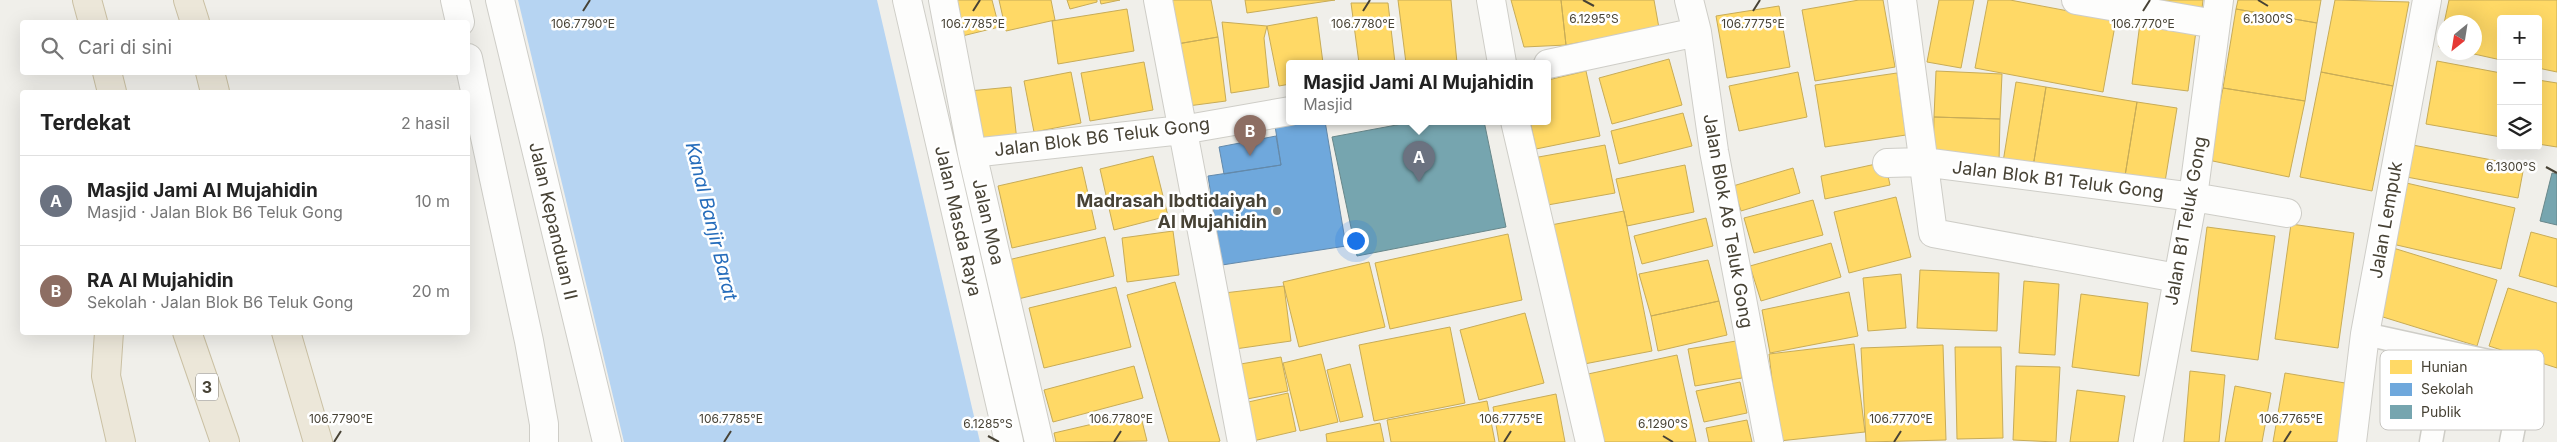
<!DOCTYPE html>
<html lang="id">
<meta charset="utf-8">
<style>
body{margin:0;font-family:Inter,sans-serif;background:#f6f6f6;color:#222}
.controls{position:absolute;right:15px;top:15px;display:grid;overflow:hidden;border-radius:5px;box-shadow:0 5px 20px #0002}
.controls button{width:45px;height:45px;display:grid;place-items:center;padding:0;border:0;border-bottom:1px solid #e0e0e0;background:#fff;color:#222;font:25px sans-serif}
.compass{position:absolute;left:2437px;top:15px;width:45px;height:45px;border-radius:50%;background:#fff;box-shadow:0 5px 20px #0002;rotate:210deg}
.you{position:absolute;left:1355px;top:240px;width:18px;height:18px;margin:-12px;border:4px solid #fff;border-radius:50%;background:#1a73e8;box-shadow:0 0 0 8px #1a73e833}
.badge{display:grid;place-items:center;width:32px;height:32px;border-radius:50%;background:#0f766e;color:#fff;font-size:16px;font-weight:700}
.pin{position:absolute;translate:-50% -41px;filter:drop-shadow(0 1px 2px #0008)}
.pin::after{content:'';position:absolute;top:26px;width:18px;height:15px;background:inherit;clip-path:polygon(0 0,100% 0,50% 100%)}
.popup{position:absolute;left:1286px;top:60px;width:265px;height:65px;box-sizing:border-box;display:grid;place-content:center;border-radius:5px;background:#fff;filter:drop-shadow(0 1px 4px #0005);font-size:16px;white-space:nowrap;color:#767676}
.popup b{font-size:19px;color:#222}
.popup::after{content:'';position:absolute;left:50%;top:100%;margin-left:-10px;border:10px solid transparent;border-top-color:#fff}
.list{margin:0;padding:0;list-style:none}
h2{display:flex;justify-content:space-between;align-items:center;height:65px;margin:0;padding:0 20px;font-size:21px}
h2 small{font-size:16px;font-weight:400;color:#767676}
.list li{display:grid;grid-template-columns:32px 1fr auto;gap:15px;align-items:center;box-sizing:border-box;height:90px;padding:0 20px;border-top:1px solid #e0e0e0}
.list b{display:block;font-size:19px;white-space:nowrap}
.list p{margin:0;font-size:16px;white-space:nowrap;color:#767676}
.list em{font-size:16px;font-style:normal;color:#767676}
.icon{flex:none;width:28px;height:28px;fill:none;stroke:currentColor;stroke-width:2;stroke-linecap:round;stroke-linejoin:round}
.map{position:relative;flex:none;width:2557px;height:442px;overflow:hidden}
.search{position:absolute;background:#fff;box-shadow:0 5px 20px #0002;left:20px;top:20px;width:450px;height:55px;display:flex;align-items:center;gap:12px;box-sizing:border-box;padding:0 18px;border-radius:5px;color:#767676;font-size:19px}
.panel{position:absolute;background:#fff;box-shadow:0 5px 20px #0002;left:20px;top:90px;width:450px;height:245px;border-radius:5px}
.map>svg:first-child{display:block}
</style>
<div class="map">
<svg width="2557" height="442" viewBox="0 0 2557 442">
<rect width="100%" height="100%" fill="#f0efea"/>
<path fill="#b6d4f2" d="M 518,0 L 877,0 L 980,442 L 624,442 Z"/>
<path fill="#ffd966" stroke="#c8ac57" d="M 956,0 L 992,0 L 999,27 L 954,38 Z
M 999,0 L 1051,0 L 1055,20 L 1006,31 Z
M 1067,0 L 1097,0 L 1097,2 L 1070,9 Z
M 1100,0 L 1120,0 L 1101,4 Z
M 1167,0 L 1211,0 L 1218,37 L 1177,44 Z
M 1245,0 L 1335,0 L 1247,13 Z
M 1398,0 L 1451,0 L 1457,63 L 1406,63 Z
M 1511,0 L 1561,0 L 1566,45 L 1524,47 Z
M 1561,0 L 1654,0 L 1659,28 L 1566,45 Z
M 1859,0 L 1883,0 L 1895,67 L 1815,81 L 1802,10 Z
M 1939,0 L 1974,0 L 1961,68 L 1927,62 Z
M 1988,0 L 2010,0 L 2116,20 L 2103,92 L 1975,68 Z
M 2149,0 L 2203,0 L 2201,16 Z
M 2238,0 L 2321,0 L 2317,23 L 2236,9 Z
M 2335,0 L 2409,2 L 2393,86 L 2321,72 Z
M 2449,0 L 2557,0 L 2557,72 L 2538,68 L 2538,19 L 2501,19 L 2501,60 L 2465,52 L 2474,52 L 2474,22 L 2444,22 L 2444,48 L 2439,47 Z
M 1351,3 L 1388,3 L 1395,63 L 1359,63 Z
M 1779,6 L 1790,67 L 1727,78 L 1716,16 Z
M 1127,9 L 1134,51 L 1058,64 L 1052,21 Z
M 2236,9 L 2317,23 L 2305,101 L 2223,88 Z
M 1317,17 L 1323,63 L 1290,63 L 1290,84 L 1279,86 L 1267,26 Z
M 1222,22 L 1267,26 L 1264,38 L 1269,87 L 1231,93 Z
M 2140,23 L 2196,31 L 2188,91 L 2132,84 Z
M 1218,37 L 1226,101 L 1188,106 L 1177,44 Z
M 1669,59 L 1682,105 L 1612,124 L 1599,78 Z
M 2437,61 L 2501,73 L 2501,137 L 2426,124 Z
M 1144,62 L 1153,110 L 1090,121 L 1081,73 Z
M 1586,71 L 1600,136 L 1536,149 L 1530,121 L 1548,121 L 1548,80 Z
M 1936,71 L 2002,74 L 2000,119 L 1934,117 Z
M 1071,72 L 1081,123 L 1034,132 L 1024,81 Z
M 1798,72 L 1807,117 L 1739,131 L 1729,86 Z
M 2321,72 L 2393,86 L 2372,191 L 2300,177 Z
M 1897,73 L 1906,135 L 1825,147 L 1815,85 Z
M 2538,80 L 2557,83 L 2557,147 L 2538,144 Z
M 2016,82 L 2046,87 L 2033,167 L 2003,162 Z
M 1011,87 L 1017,141 L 975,146 L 969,91 Z
M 2046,87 L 2137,102 L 2124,182 L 2033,167 Z
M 2223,88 L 2305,101 L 2289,177 L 2208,160 Z
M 2137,102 L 2177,108 L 2164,188 L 2124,182 Z
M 1683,113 L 1692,146 L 1619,164 L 1611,131 Z
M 1934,117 L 2000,119 L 1999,162 L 1933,159 Z
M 2402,143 L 2524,166 L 2518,198 L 2396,175 Z
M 1605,145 L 1615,193 L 1542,206 L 1533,158 Z
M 1153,156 L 1168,216 L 1114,230 L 1100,169 Z
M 1885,162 L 1890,185 L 1825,199 L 1821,176 Z
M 1685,165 L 1694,212 L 1627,226 L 1616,179 Z
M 1082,167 L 1096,229 L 1012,248 L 998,186 Z
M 1793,168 L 1800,193 L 1741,211 L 1733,186 Z
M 2402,182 L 2515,208 L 2501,269 L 2388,243 Z
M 1896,197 L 1911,257 L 1849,273 L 1834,212 Z
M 1813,200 L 1823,235 L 1754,253 L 1744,218 Z
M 1624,211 L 1652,351 L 1579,365 L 1551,225 Z
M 1706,218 L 1713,246 L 1642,264 L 1634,236 Z
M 2291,224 L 2354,233 L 2338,348 L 2275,339 Z
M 2207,227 L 2275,236 L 2258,360 L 2191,351 Z
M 1173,231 L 1179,275 L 1127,282 L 1122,238 Z
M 2531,232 L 2557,239 L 2557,287 L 2519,276 Z
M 1508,234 L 1522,300 L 1390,329 L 1375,263 Z
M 1105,237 L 1114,276 L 1018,299 L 1008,260 Z
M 1831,243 L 1841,277 L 1761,301 L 1750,266 Z
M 2390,247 L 2497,280 L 2477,346 L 2370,313 Z
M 1708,260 L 1719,301 L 1651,316 L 1639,274 Z
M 1369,262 L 1385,327 L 1299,347 L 1283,282 Z
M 1920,270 L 1999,273 L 1997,331 L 1917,328 Z
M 1901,274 L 1906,328 L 1868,331 L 1863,278 Z
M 2024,281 L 2059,284 L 2055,355 L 2019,353 Z
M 1175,282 L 1220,441 L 1218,442 L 1169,442 L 1127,295 Z
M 1284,286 L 1291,341 L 1235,349 L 1224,293 Z
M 1116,287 L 1131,347 L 1044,368 L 1029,308 Z
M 2508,288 L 2557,303 L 2557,368 L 2489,346 Z
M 1849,292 L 1858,336 L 1770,353 L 1762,310 Z
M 2081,294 L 2148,303 L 2139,376 L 2072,367 Z
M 1719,301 L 1727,335 L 1658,351 L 1651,316 Z
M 1525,313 L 1544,383 L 1479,400 L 1460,330 Z
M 1450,327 L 1465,403 L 1374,421 L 1359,345 Z
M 1736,341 L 1742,378 L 1695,386 L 1688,349 Z
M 1854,344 L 1865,432 L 1779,441 L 1769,354 Z
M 1943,345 L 1946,440 L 1866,442 L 1861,348 Z
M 1955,347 L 2001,347 L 2003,438 L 1957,439 Z
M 1321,354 L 1338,422 L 1300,431 L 1283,363 Z
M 1677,355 L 1696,442 L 1603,442 L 1588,374 Z
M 1281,357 L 1288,391 L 1242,400 L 1235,365 Z
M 1350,364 L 1363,417 L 1340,422 L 1327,370 Z
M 1134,366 L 1143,398 L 1053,422 L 1044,390 Z
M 2016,366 L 2060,367 L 2056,442 L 2013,440 Z
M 2190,371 L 2225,375 L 2219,442 L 2184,442 Z
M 2285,373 L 2351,384 L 2341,442 L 2273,442 Z
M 1740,382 L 1747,413 L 1704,422 L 1696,391 Z
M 2235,386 L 2271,393 L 2262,442 L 2225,442 Z
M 2077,390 L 2125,396 L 2118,442 L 2070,442 Z
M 1288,393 L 1296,431 L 1253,441 L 1244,403 Z
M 1556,394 L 1565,442 L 1499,442 L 1493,407 Z
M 1487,401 L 1495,442 L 1391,442 L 1387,420 Z
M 1140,413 L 1147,441 L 1056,442 L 1054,433 Z
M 1747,420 L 1752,442 L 1709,442 L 1706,428 Z
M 1380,423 L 1384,442 L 1327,442 L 1326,434 Z"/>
<path fill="#6fa8dc" stroke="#6389aa" d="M 1274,119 L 1325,121 L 1346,246 L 1222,265 L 1208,176 L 1281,165 Z
M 1276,136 L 1281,165 L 1224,174 L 1219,147 Z"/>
<path fill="#76a5af" stroke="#68878a" d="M 1418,121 L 1484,121 L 1506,227 L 1357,256 L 1332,137 Z
M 2552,173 L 2557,174 L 2557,225 L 2540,221 Z"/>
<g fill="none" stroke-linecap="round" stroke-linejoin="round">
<g stroke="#cecdc7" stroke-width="25">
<path id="service" d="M 2365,334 L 2525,369 L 2511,442
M 2431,442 L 2447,352"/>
</g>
<g stroke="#cecdc7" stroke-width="30">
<path id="minor" d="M 455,0 L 460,22
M 500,0 L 607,442
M 907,0 L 1009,442
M 943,0 L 972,153 L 1039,442
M 1158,0 L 1242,442
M 1491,0 L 1502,63
M 1689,0 L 1697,32 L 1714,151 L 1769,442
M 1902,0 L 1933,233 L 2177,278
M 2076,0 L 2215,24
M 468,58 L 529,341 L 544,424 L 544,442
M 1548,64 L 1697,32
M 1515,121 L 1590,442
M 972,153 L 1182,130 L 1290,111
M 1887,163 L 1923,162 L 2193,197 L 2287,213
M 2148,442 L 2193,197 L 2219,0
M 2352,442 L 2365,334 L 2427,0"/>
</g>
<g stroke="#cac0a3" stroke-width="30">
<path id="motorway" d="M 87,0 L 93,22
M 188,0 L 195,22
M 107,72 L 112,92
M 210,72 L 215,92
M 109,332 L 106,376 L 121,442
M 187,332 L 225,442
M 286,332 L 318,442"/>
</g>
<use href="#service" stroke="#fdfdfc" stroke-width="22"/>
<use href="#minor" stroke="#fdfdfc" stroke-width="28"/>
<use href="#motorway" stroke="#ece7d9" stroke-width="28"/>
</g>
<path fill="none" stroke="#474235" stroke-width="2" d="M 1583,0 L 1594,6M 2258,0 L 2268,6M 583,11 L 590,0M 973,11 L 980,0M 1363,11 L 1370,0M 1753,11 L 1760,0M 2143,11 L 2150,0M 2546,167 L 2557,173M 988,436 L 999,442M 1663,436 L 1673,442M 334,442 L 341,431M 724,442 L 731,431M 1114,442 L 1121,431M 1504,442 L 1511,431M 1894,442 L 1901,431M 2284,442 L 2291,431"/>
<circle fill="#827f74" stroke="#fff" stroke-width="2" cx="1277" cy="211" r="5"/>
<g text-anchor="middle" stroke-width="5" stroke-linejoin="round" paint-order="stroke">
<rect fill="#fff" stroke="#7e7b72" stroke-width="1" x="196" y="373.5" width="22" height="27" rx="4"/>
<g font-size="16" font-weight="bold" fill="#474235">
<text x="207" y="393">3</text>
</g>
<g font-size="18" fill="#474235" stroke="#fff">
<text transform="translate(1102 137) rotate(-7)" y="6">Jalan Blok B6 Teluk Gong</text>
<text transform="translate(2058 180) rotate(7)" y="6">Jalan Blok B1 Teluk Gong</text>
<text transform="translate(2386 220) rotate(-80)" y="6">Jalan Lempuk</text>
<text transform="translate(553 221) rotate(77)" y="6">Jalan Kepanduan II</text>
<text transform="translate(958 221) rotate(77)" y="6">Jalan Masda Raya</text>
<text transform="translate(1728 221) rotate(80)" y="6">Jalan Blok A6 Teluk Gong</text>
<text transform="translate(2186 221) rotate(-80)" y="6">Jalan B1 Teluk Gong</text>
<text transform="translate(988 222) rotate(77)" y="6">Jalan Moa</text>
</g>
<g font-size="18" font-weight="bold" fill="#474235" stroke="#fff" text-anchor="end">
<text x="1267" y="207">Madrasah Ibdtidaiyah<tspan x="1267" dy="21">Al Mujahidin</tspan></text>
</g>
<g font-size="19" font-style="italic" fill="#256cbb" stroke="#fff">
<text transform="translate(712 221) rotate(76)" y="7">Kanal Banjir Barat</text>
</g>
</g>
<rect x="2380" y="350" width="164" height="80" rx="8" fill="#fff" stroke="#c8c6c2" stroke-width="1"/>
<rect x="2390" y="360" width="22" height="14" fill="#ffd966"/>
<rect x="2390" y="383" width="22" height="13" fill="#6fa8dc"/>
<rect x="2390" y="405" width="22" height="14" fill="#76a5af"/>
<g font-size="14" fill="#474235">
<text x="2421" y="372">Hunian</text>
<text x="2421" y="394">Sekolah</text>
<text x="2421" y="417">Publik</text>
</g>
<g font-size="12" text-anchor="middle" fill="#474235" stroke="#fff" stroke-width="5" stroke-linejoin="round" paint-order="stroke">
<text x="1594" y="23">6.1295°S</text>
<text x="2268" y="23">6.1300°S</text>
<text x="2143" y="28">106.7770°E</text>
<text x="583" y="28">106.7790°E</text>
<text x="973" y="28">106.7785°E</text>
<text x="1363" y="28">106.7780°E</text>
<text x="1753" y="28">106.7775°E</text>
<text x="2511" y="171">6.1300°S</text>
<text x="341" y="423">106.7790°E</text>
<text x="731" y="423">106.7785°E</text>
<text x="1121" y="423">106.7780°E</text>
<text x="1511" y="423">106.7775°E</text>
<text x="1901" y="423">106.7770°E</text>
<text x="2291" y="423">106.7765°E</text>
<text x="988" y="428">6.1285°S</text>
<text x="1663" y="428">6.1290°S</text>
</g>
</svg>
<div class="controls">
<button>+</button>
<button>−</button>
<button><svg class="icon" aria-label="layers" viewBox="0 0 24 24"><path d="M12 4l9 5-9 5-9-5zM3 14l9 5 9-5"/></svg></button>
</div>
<svg class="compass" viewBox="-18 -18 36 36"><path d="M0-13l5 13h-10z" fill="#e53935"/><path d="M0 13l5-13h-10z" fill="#767676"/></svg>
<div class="you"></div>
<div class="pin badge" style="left:1419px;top:182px;background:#6b7280">A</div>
<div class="popup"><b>Masjid Jami Al Mujahidin</b>Masjid</div>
<div class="pin badge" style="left:1250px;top:156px;background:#8d6e63">B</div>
<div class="search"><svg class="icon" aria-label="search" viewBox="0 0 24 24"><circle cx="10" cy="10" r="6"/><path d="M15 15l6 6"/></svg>Cari di sini</div>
<section class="panel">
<h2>Terdekat<small>2 hasil</small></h2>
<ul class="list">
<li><span class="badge" style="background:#6b7280">A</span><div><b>Masjid Jami Al Mujahidin</b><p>Masjid · Jalan Blok B6 Teluk Gong</p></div><em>10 m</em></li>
<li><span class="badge" style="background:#8d6e63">B</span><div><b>RA Al Mujahidin</b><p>Sekolah · Jalan Blok B6 Teluk Gong</p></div><em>20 m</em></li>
</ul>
</section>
</div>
